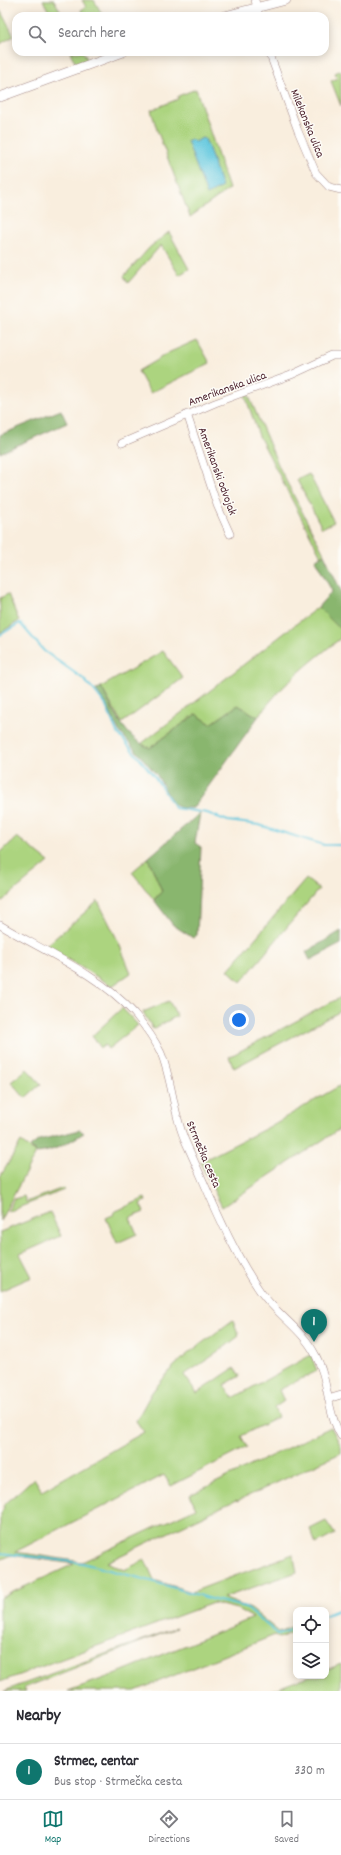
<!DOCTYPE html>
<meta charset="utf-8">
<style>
body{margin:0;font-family:Dekko,sans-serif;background:#f2f2f3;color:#2b2b33}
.controls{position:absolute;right:12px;bottom:12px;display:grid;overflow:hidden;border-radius:8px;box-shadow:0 2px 10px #0003}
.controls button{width:36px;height:36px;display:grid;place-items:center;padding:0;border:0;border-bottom:1px solid #e1e1e2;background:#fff;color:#2b2b33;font:20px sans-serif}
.you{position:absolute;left:239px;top:1020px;width:14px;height:14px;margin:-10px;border:3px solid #fff;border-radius:50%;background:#1a73e8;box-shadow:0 0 0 6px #1a73e833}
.badge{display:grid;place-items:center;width:26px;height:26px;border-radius:50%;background:#0f766e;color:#fff;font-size:13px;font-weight:700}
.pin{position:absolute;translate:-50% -33px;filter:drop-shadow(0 1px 2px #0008)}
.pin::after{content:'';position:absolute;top:21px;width:14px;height:12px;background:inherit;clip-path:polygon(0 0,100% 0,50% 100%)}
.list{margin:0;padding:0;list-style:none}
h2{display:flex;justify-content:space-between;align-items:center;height:52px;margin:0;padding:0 16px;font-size:17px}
h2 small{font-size:13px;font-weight:400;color:#7c7c81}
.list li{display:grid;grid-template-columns:26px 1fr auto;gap:12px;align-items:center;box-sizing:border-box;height:56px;padding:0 16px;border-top:1px solid #e1e1e2}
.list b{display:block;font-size:15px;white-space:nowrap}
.list p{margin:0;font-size:13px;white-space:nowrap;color:#7c7c81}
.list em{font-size:13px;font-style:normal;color:#7c7c81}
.icon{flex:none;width:22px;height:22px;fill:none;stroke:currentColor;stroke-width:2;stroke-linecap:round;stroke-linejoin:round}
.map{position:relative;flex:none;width:341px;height:1691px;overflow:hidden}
.search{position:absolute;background:#fff;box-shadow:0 2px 10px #0003;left:12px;right:12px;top:12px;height:44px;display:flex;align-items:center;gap:10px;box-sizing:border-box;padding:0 14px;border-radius:12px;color:#7c7c81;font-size:15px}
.sheet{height:108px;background:#fff}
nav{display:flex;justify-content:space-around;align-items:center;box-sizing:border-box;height:56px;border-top:1px solid #e1e1e2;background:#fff;font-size:11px;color:#7c7c81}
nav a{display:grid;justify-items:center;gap:2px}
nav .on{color:#0f766e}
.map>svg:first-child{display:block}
</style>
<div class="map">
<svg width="341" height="1691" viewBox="0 0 341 1691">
<rect width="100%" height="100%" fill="#fdfcf7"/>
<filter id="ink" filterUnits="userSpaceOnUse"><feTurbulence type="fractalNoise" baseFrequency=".025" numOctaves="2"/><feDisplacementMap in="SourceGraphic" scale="8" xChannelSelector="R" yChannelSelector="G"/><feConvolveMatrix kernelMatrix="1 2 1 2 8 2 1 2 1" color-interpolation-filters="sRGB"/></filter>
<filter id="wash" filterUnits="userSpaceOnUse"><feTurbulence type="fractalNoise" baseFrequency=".012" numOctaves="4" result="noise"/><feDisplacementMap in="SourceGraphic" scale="16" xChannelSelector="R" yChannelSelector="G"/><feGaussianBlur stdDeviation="0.9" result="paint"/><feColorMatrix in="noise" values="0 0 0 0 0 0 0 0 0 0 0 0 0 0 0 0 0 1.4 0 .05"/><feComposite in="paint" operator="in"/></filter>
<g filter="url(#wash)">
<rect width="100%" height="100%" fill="#f9eede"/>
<path fill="#acd47f" stroke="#7b7a55" d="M 43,0 L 54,0 L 63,16 L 51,16 Z
M 82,0 L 94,0 L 103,16 L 84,16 L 81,10 L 86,7 Z
M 0,10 L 14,36 L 0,44 Z
M 70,52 L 83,52 L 88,60 L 76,64 Z
M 341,70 L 341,106 L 331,81 L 338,78 L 335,73 Z
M 196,89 L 229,189 L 190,217 L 157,130 L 151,110 L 178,99 L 178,96 Z
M 169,232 L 189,269 L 179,275 L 161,245 L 128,283 L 124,276 L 150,247 Z
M 197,340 L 210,363 L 150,393 L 138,371 L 170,352 Z
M 248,394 L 280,469 L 324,554 L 321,556 L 259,436 L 245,395 Z
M 309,474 L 334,522 L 322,528 L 297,480 Z
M 8,594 L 19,621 L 0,633 L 0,598 Z
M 318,607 L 341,630 L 341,638 C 310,662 281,685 258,717 L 238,705 L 211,724 L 196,714 L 150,748 L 141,744 Z
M 163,651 L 183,678 L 122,723 L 101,687 Z
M 17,837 L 49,862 L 0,903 L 0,853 Z
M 148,858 L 162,891 L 154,900 L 132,872 Z
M 306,879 L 319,889 L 241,982 L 228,970 Z
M 98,901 L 118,941 L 131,973 L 112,986 L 46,946 Z
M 341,997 L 341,1011 L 234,1068 L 229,1057 Z
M 169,1001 L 177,1016 L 153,1029 L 143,1012 Z
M 122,1008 L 138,1025 L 108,1049 L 105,1045 L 101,1048 L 92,1036 Z
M 27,1069 L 41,1084 L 25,1098 L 11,1082 Z
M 341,1085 L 341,1128 L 222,1207 L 200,1162 L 267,1128 Z
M 21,1142 L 36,1153 L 0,1221 L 0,1177 Z
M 63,1188 L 64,1190 L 7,1212 L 14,1199 L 24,1196 L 26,1202 Z
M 145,1198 L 146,1201 L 140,1204 L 144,1212 L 130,1218 L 137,1234 L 117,1243 L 106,1218 L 115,1214 L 114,1212 Z
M 50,1212 L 61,1236 L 20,1254 L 32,1277 L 0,1291 L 0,1232 Z
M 233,1320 L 239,1336 L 217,1353 L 184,1375 L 197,1393 L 234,1368 L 240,1376 L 224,1385 L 233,1398 L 311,1355 L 317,1371 L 279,1390 L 284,1401 L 274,1408 L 278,1417 L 241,1436 L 247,1447 L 171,1486 L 164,1475 L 15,1552 L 82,1562 L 196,1508 L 190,1495 L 331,1427 L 341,1446 L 341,1453 L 237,1501 L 236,1500 L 107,1562 L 124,1570 L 145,1560 L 154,1580 L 192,1592 L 293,1554 L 297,1572 L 223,1598 L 251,1609 L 279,1632 L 296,1625 L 296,1631 L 279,1638 L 275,1635 L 135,1691 L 68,1691 L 110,1676 L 253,1618 L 237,1609 L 213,1603 L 0,1682 L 0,1598 L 74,1564 L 12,1555 L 0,1560 L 0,1514 L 4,1508 L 3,1506 L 34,1478 L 42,1491 L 144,1432 L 136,1421 L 152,1392 L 173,1367 L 190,1352 Z
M 326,1521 L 335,1534 L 316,1544 L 310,1529 Z
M 176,1628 L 24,1688 L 25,1691 L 4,1691 Z
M 341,1664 L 341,1691 L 270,1691 L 309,1676 L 326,1676 L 326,1670 Z"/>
<path fill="#89b66e" stroke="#6a6a4c" d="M 61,410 L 67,423 L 0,453 L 0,435 Z
M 324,554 L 341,591 L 341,630 L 318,607 L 332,591 L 315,560 Z
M 101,687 C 114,710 124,738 150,748 L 196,714 L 211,724 L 238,705 L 258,717 L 193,808 L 181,808 L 173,804 L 157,775 L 119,731 L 106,704 L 96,690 Z
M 200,813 L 195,843 L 201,847 L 197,935 L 193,938 L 173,925 L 154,900 L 162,891 L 148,858 Z
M 341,931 L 341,944 L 310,960 L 306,952 Z
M 80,1130 L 84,1133 C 69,1142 54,1152 36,1153 L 30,1147 L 39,1140 Z"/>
<path fill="#61c7de" stroke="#567384" d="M 202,138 L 205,139 L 208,146 L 222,187 L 207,195 L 187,141 L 191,139 L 195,142 Z"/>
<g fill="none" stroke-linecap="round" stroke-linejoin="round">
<path stroke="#61c7de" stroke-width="2" d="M 0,635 L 20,623 L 44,651 L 82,678 L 93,689 L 105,704 L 117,732 L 155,777 L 175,808 L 207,813 L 228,821 L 259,825 L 324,845 L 341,845
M 0,1553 L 82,1563 L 151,1581 L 215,1600 L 245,1607 L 278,1634 L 296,1628
M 326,1615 L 341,1609"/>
</g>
</g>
<g filter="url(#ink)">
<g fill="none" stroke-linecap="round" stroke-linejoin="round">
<g stroke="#a28684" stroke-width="8">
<path id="minor" d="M 255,0 L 259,16
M 269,52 L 298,131 L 316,173 L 329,187 L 341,190
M 187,414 L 217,505 L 230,534
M 122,443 L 215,403 L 291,375 L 332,356 L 341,356
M 0,925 C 44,951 100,975 134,1013 C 144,1025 154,1038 161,1053 C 173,1082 173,1116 187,1145 C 210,1195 229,1246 260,1291 C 276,1314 302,1329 315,1354 C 329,1379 326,1410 341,1436
M 328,1399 L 341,1395"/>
</g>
<g stroke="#a28684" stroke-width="10">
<path id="major" d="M 225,16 L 286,0
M 0,97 L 123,52"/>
</g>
<use href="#minor" stroke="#fff" stroke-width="7"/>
<use href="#major" stroke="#fff" stroke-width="9"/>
</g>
</g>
<g text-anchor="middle" stroke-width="3" stroke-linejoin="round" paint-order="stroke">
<g font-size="12" fill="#4a1f2b" stroke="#fdfcf7">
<text transform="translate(308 123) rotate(68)" y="4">Milekanska ulica</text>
<text transform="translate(227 388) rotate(-20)" y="4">Amerikanska ulica</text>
<text transform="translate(218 471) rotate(70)" y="4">Amerikanski odvojak</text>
<text transform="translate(204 1154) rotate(67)" y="4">Strmečka cesta</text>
</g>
</g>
</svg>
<div class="controls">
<button><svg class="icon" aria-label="locate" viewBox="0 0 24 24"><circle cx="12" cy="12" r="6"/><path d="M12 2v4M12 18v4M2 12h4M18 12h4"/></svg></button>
<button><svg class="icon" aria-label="layers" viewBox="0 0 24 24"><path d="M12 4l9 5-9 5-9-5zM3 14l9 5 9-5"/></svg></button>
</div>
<div class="you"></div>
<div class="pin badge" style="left:314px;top:1342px">1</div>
<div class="search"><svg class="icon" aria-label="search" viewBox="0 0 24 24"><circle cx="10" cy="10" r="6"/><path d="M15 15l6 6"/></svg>Search here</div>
</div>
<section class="sheet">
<h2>Nearby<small></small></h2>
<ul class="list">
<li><span class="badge">1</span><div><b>Strmec, centar</b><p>Bus stop · Strmečka cesta</p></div><em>330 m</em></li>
</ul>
</section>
<nav>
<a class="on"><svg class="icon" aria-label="map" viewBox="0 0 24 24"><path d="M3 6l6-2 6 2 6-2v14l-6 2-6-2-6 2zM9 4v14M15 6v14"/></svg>Map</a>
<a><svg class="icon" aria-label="directions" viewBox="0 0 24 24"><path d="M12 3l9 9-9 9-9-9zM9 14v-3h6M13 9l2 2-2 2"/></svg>Directions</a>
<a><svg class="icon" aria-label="saved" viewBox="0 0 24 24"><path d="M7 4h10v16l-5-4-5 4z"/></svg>Saved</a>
</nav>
